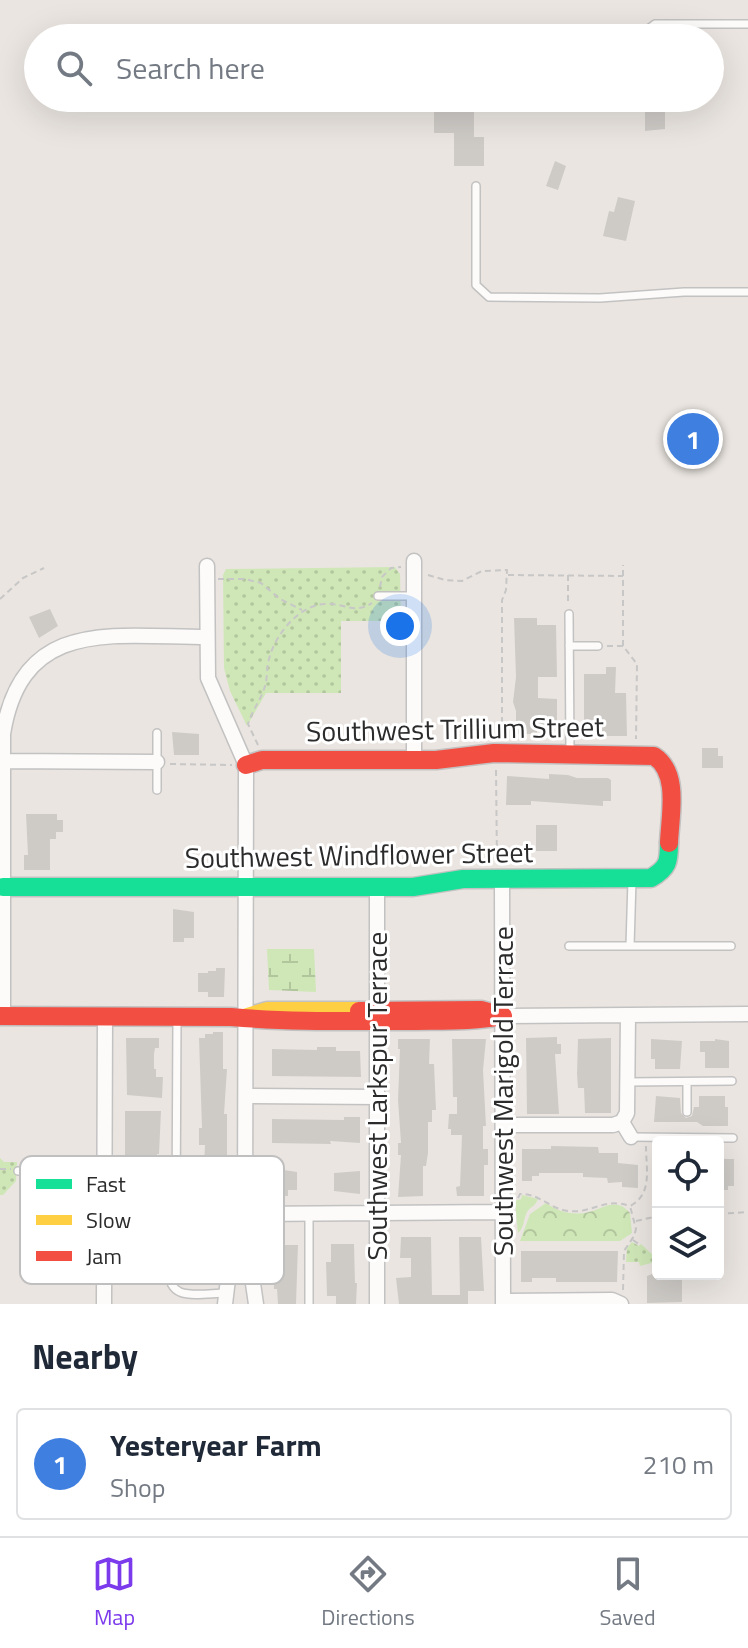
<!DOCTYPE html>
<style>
body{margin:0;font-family:"Titillium Web",sans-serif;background:#f2f2f3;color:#1f2937}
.controls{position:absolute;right:24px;bottom:24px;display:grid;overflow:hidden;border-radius:8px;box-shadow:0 8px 32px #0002}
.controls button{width:72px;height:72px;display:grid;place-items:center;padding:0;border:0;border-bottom:2px solid #e0e1e3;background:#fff;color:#1f2937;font:40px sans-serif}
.you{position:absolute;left:400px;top:626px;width:28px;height:28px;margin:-20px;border:6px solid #fff;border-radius:50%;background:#1a73e8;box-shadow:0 0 0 12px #1a73e833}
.badge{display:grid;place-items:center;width:52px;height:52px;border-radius:50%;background:#7c3aed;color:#fff;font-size:26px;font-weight:700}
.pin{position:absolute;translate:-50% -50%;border:4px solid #fff;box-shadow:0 2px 8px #0006}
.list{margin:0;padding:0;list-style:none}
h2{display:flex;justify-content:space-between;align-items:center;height:104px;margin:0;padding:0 32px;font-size:34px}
h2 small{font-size:26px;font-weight:400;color:#747a83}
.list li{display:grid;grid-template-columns:52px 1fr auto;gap:24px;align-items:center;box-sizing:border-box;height:112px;margin:0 16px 16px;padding:0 16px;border:2px solid #e0e1e3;border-radius:8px}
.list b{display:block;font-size:30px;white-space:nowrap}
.list p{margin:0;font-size:26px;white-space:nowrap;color:#747a83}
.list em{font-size:26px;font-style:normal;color:#747a83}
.icon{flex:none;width:44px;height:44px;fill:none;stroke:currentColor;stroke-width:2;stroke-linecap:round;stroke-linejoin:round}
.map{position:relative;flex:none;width:748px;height:1304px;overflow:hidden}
.search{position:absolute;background:#fff;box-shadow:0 8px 32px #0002;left:24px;right:24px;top:24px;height:88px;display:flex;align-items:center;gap:20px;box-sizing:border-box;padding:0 28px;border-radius:44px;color:#747a83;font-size:30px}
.sheet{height:232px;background:#fff}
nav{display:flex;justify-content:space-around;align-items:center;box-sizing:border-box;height:112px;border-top:2px solid #e0e1e3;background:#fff;font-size:22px;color:#747a83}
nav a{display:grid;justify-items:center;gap:4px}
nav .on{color:#7c3aed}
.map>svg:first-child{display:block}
</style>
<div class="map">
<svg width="748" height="1304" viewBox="0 0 748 1304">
<defs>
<pattern id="forest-crowns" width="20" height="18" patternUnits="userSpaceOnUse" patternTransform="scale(2)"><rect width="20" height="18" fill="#cfe7b7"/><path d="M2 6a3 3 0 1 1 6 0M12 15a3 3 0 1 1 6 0" fill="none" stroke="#b2c69e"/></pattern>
<pattern id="wetland-marsh" width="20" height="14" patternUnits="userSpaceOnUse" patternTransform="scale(2)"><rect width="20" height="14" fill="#cfe7b7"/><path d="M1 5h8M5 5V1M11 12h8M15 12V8" fill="none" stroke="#b2c69e"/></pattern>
<pattern id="park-dots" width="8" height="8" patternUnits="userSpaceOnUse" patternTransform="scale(2)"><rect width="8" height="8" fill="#cfe7b7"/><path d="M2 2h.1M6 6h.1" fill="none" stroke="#b2c69e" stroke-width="1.8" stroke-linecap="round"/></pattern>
</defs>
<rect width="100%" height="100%" fill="#eae5e0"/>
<path fill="#cfe7b7" d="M 522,1195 L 538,1199 C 535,1207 531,1206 527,1212 C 523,1220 525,1227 518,1233 L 515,1201 L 521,1199 Z"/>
<path fill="url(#forest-crowns)" d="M 546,1203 C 559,1212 573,1216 589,1212 C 605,1208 616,1197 630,1213 L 632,1233 L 620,1241 L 520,1241 L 530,1214 Z"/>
<path fill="url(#wetland-marsh)" d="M 267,949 L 314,949 L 316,992 L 269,990 Z"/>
<path fill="url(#park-dots)" d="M 395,567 L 400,574 L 401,621 L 341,621 L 341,693 L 266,693 L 247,726 L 230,691 L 224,668 L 223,575 L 226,569 Z
M 0,1158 L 4,1162 L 17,1162 L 16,1181 L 3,1195 L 0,1195 Z
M 632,1242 L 639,1246 L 641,1244 L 655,1257 L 655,1262 L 640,1266 L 639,1262 L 626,1262 L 627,1248 Z"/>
<path fill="#cecbc7" d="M 434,98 L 474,98 L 474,137 L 484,137 L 484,166 L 454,166 L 454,133 L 434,133 Z
M 596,98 L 616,98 L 616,108 L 596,108 Z
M 645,98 L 665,98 L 665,129 L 645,131 Z
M 555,161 L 566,166 L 558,190 L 546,186 Z
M 618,197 L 635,201 L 626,241 L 603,236 L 609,211 L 614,212 Z
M 50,609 L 58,626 L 39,638 L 29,617 Z
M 514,618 L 537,618 L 537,625 L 556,625 L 557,677 L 538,677 L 538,698 L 557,699 L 557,727 L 537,727 L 537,734 L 516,734 L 516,711 L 513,702 L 516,677 Z
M 606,667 L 616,667 L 615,693 L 626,693 L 627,736 L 605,736 L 605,731 L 584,731 L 584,674 L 606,674 Z
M 172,732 L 199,734 L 199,755 L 174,755 Z
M 702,748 L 718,748 L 718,756 L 723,756 L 723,768 L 702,768 Z
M 549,774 L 568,775 L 577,778 L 608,778 L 611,780 L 611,801 L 603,801 L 603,806 L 531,801 L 531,805 L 506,805 L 507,776 L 549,779 Z
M 26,814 L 57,814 L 57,820 L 63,820 L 63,832 L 56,832 L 56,839 L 50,839 L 50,870 L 24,870 L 24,855 L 28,855 Z
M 536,825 L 557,825 L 557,851 L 536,851 Z
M 173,909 L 194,912 L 194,938 L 184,938 L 184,942 L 173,942 Z
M 216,968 L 225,968 L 224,997 L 208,997 L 208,992 L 198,992 L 198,973 L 208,973 L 208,971 L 216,971 Z
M 213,1032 L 223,1032 L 223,1069 L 227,1069 L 224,1114 L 227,1114 L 227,1164 L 229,1164 L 229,1173 L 225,1173 L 225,1211 L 199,1211 L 201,1164 L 204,1164 L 205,1145 L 199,1145 L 199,1128 L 202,1128 L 199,1038 L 205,1038 L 205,1034 L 213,1034 Z
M 557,1037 L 557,1044 L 561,1044 L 561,1054 L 555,1054 L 559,1114 L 527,1114 L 526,1038 Z
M 126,1038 L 159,1038 L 159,1048 L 155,1048 L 154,1054 L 154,1069 L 156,1069 L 156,1077 L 163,1077 L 162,1098 L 127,1095 Z
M 611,1038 L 611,1113 L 585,1113 L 584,1088 L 578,1088 L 577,1074 L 578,1039 Z
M 398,1039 L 430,1039 L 429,1064 L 434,1064 L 436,1110 L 432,1110 L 432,1122 L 428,1122 L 428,1153 L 426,1166 L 423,1166 L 423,1196 L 398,1197 L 401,1155 L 398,1155 L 398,1143 L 401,1143 L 398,1100 L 400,1049 L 398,1049 Z
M 452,1039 L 486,1039 L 483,1070 L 486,1126 L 483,1126 L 483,1149 L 488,1149 L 488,1165 L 484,1165 L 484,1196 L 457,1196 L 456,1187 L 460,1186 L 462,1135 L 451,1135 L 451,1129 L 448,1129 L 449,1114 L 457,1114 L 457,1097 L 453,1097 Z
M 651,1039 L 682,1041 L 680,1069 L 655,1069 L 655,1059 L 651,1059 Z
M 715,1039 L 729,1041 L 729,1068 L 705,1068 L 705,1052 L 700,1052 L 700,1041 L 715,1041 Z
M 317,1047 L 336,1047 L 336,1051 L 360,1051 L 361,1077 L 272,1076 L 272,1049 L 317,1050 Z
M 656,1096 L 680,1098 L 681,1113 L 686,1118 L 692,1116 L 694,1107 L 699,1107 L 699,1096 L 725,1096 L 725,1107 L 728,1107 L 728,1126 L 703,1126 L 697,1122 L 654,1122 Z
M 125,1111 L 161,1111 L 159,1154 L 157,1154 L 158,1196 L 162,1196 L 162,1207 L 156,1207 L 156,1215 L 129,1215 L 127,1170 L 125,1170 Z
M 344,1117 L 360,1117 L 360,1143 L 330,1141 L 331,1144 L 272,1143 L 272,1119 L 344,1120 Z
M 551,1146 L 598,1147 L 599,1153 L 618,1153 L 618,1163 L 638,1165 L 638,1188 L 622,1187 L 622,1182 L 608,1183 L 607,1178 L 583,1177 L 583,1173 L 539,1173 L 539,1176 L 532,1176 L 532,1181 L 522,1181 L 522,1149 L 551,1149 Z
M 718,1159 L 734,1159 L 734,1186 L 728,1186 L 728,1190 L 718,1190 Z
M 271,1168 L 297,1172 L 297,1190 L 288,1190 L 288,1196 L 271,1196 Z
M 360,1171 L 360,1194 L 334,1191 L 334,1173 Z
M 401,1237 L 431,1237 L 432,1295 L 460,1295 L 459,1237 L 481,1237 L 484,1291 L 468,1291 L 468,1304 L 399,1304 L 396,1278 L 411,1277 L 411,1258 L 400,1258 Z
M 331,1244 L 354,1244 L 355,1283 L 357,1283 L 356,1304 L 336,1304 L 336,1296 L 327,1296 L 326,1262 L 331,1262 Z
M 273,1245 L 298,1245 L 296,1304 L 278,1304 L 277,1289 L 274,1289 Z
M 521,1251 L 618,1251 L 617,1282 L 556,1282 L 556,1278 L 532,1278 L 532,1282 L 521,1282 Z
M 652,1274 L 682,1274 L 682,1302 L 647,1303 L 647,1276 Z"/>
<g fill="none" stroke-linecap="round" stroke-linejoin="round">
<g stroke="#c3c2c2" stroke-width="10">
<path id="lane" d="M 636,38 L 655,24 L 748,24
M 476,186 L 476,285 L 489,297 L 600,298 L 684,292 L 748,292
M 378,596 L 414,596
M 569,614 L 570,752
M 569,646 L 598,646
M 157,733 L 157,790
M 569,946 L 731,946
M 630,946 L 632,880
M 177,1019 L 176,1214 C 173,1231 157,1282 180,1292 C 193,1297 212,1293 225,1293
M 627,1082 L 732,1081
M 687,1082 L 687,1112
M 631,1137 L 733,1138
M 18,1171 L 104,1171
M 309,1304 L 309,1214"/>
</g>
<g stroke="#c3c2c2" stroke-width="17">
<path id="street" d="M 414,561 L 414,760
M 207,566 L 208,678 L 246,765 L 245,1229 L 256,1304
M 3,761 L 157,762
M 502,879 L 503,1304
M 377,887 L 377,1304
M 3,1016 L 3,734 C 22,616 115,637 207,637
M 503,1016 L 748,1014
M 246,1096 L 377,1097
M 622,1122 L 631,1137
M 503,1125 L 613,1125 L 622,1122 L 627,1113 L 628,1015
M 246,1214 L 503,1212
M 503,1301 L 612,1300 L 621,1304
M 104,1304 L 105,1016
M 225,1304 L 229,1271 L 245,1229"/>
</g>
<g stroke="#c3c2c2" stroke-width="21">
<path id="fast" d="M 3,887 L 413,887 L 463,879 L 651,878 C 668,868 669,862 669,843"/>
</g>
<g stroke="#c3c2c2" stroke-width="21">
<path id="slow" d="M 247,1017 L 267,1011 L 359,1011"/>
</g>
<g stroke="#c3c2c2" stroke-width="21">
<path id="jam" d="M 246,765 L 262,760 L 436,760 L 494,753 L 654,756 C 680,773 670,815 669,843
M 0,1016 L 231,1017 C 289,1022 347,1021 404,1021 C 437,1020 471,1022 503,1016 L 481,1010 L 359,1011"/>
</g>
<path stroke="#c8c7c7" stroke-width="2" stroke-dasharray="6 4" stroke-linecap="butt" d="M 428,575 L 445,580 L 462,581 L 482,571 L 507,570 L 506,590 L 502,600 L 502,733 L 499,738
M 508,575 L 623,576
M 568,575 L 568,605
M 218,579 L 245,579 L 261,583 L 280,599 L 302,610
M 380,587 L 382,577 L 391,568 L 401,567
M 0,599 L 23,578 L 44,568
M 607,646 L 623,646 L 637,664 L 636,739
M 623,646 L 623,565
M 258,745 L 248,724 C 252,711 260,701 264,689 C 268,680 266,669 269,659 C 275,635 298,606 324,604 C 342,602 354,615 372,603
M 170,764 L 232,765
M 496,770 L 497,863
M 0,1169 L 11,1169
M 518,1198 L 520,1194 C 539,1193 550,1209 568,1211 C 592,1214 604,1197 630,1206 C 653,1194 646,1169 646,1146
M 718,1214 L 748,1212
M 183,1220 L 232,1221
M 636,1221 L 658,1216
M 119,1224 L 165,1223
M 633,1240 L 640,1245
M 623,1290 L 624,1251 L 634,1236 L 636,1229 L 630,1206"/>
<use href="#lane" stroke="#fcfbfa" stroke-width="7"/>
<use href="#street" stroke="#fcfbfa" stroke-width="14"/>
<use href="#fast" stroke="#16e098" stroke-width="18"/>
<use href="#slow" stroke="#ffcf43" stroke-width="18"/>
<use href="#jam" stroke="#f24e42" stroke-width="18"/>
</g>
<g text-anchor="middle" stroke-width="6" stroke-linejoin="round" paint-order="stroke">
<g font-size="28" fill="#2b2b2b" stroke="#fff">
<text transform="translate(455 729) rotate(-1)" y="10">Southwest Trillium Street</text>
<text transform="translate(359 855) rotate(-1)" y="10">Southwest Windflower Street</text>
<text transform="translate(503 1091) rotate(-90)" y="10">Southwest Marigold Terrace</text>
<text transform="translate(377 1096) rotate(-90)" y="10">Southwest Larkspur Terrace</text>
</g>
</g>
<rect x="20" y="1156" width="264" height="128" rx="12" fill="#fff" stroke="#bfbfbf" stroke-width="2"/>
<rect x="36" y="1179" width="36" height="10" fill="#16e098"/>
<rect x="36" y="1215" width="36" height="10" fill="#ffcf43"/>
<rect x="36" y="1251" width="36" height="10" fill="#f24e42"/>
<g font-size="22" fill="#2b2b2b">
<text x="86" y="1192">Fast</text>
<text x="86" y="1228">Slow</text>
<text x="86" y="1264">Jam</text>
</g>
</svg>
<div class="controls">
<button><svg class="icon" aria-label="locate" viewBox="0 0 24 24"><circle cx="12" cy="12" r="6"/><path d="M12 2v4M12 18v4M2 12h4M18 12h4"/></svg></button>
<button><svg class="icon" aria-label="layers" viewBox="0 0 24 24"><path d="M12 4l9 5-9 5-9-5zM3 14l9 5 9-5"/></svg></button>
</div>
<div class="you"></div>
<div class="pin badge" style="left:693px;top:439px;background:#3f7fe0">1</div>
<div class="search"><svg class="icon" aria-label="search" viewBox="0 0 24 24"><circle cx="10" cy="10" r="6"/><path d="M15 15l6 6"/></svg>Search here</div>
</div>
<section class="sheet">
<h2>Nearby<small></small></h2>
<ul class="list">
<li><span class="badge" style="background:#3f7fe0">1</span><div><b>Yesteryear Farm</b><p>Shop</p></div><em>210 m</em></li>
</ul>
</section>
<nav>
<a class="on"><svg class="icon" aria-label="map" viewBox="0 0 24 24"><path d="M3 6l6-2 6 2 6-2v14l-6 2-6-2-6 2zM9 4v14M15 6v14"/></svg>Map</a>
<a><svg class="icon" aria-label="directions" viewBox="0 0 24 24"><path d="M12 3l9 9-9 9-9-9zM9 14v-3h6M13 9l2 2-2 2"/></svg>Directions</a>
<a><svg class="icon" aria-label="saved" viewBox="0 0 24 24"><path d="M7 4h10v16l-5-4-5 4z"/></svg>Saved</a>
</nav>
